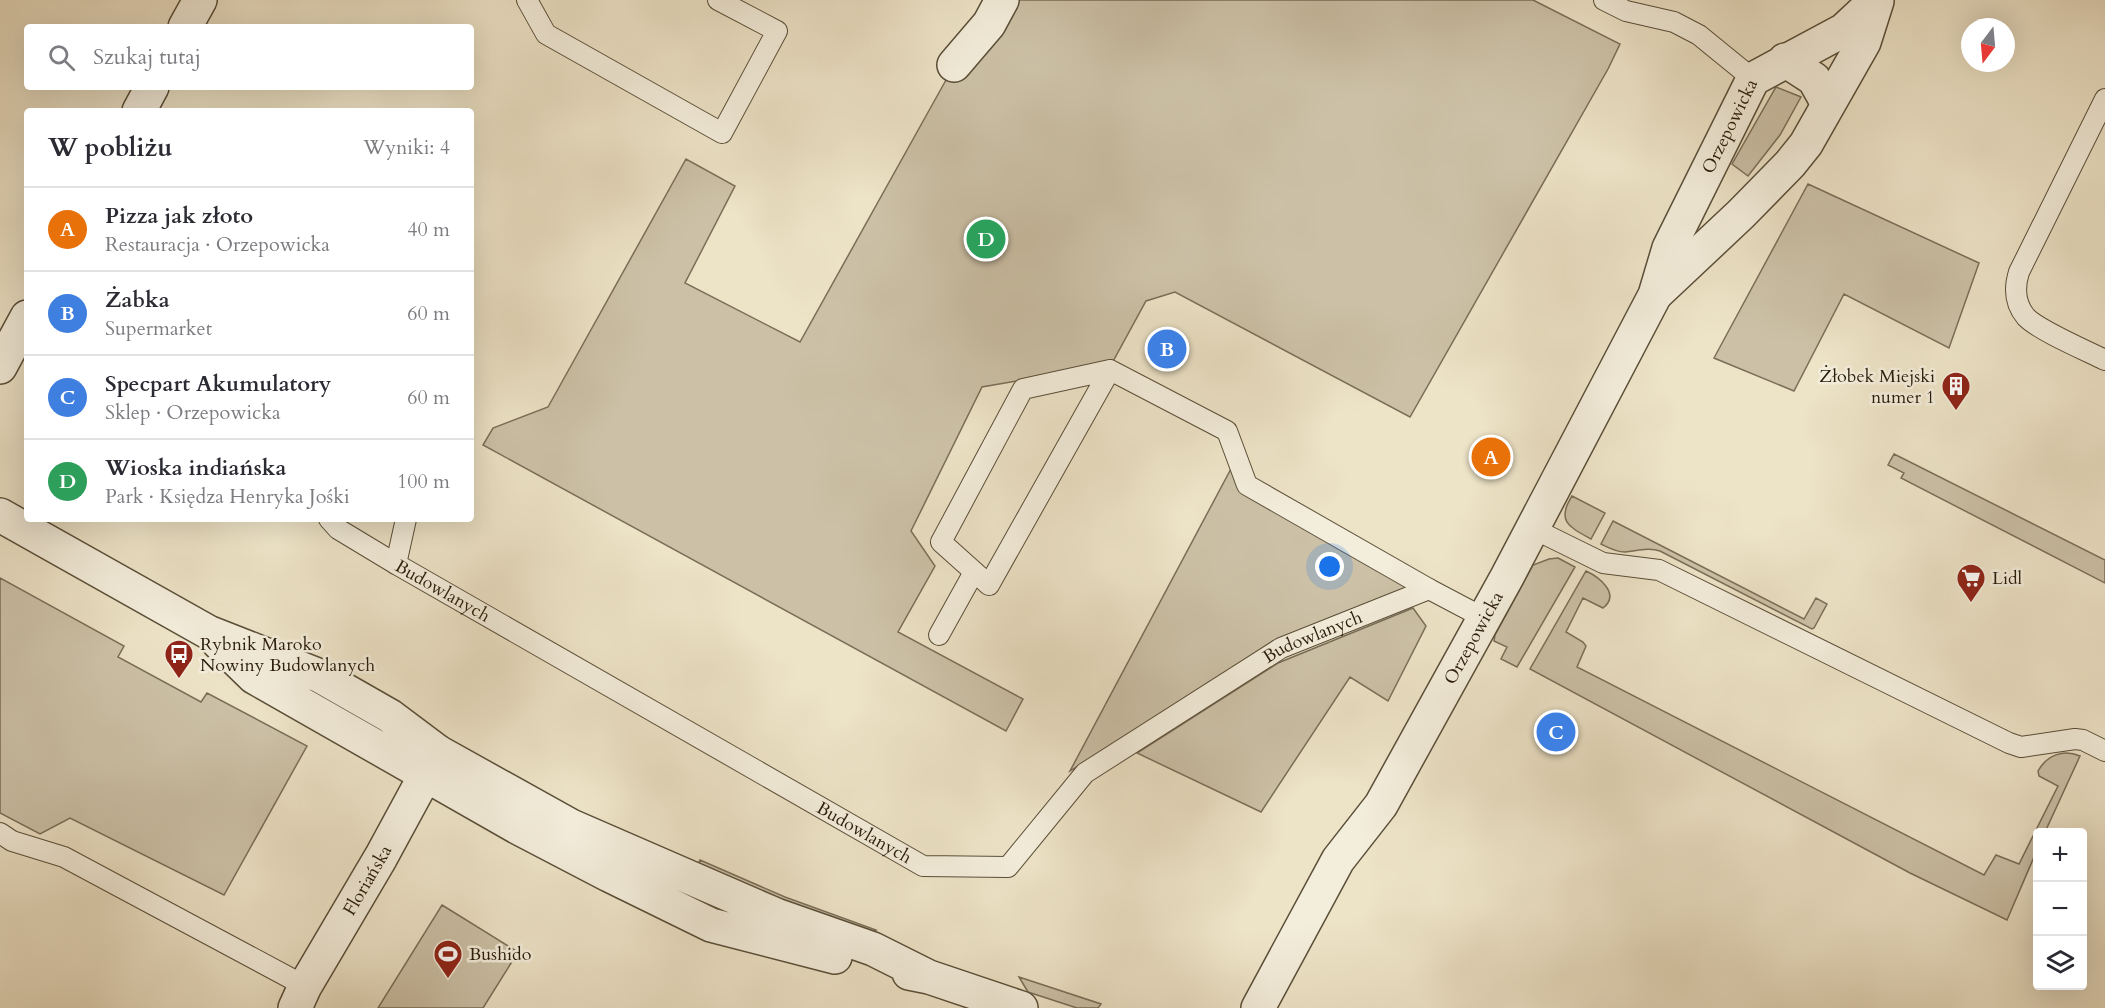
<!DOCTYPE html>
<html lang="pl">
<meta charset="utf-8">
<style>
body{margin:0;font-family:Cardo,serif;background:#f7f7f7;color:#2b2b33}
.controls{position:absolute;right:18px;bottom:18px;display:grid;overflow:hidden;border-radius:6px;box-shadow:0 6px 24px #0002}
.controls button{width:54px;height:54px;display:grid;place-items:center;padding:0;border:0;border-bottom:2px solid #e1e1e2;background:#fff;color:#2b2b33;font:30px sans-serif}
.compass{position:absolute;left:1961px;top:18px;width:54px;height:54px;border-radius:50%;background:#fff;box-shadow:0 6px 24px #0002;rotate:196deg}
.you{position:absolute;left:1330px;top:567px;width:21px;height:21px;margin:-15px;border:4px solid #fff;border-radius:50%;background:#1a73e8;box-shadow:0 0 0 9px #1a73e833}
.badge{display:grid;place-items:center;width:39px;height:39px;border-radius:50%;background:#8f2418;color:#fff;font-size:20px;font-weight:700}
.pin{position:absolute;translate:-50% -50%;border:3px solid #fff;box-shadow:0 2px 6px #0006}
.list{margin:0;padding:0;list-style:none}
h2{display:flex;justify-content:space-between;align-items:center;height:78px;margin:0;padding:0 24px;font-size:26px}
h2 small{font-size:20px;font-weight:400;color:#7c7c81}
.list li{display:grid;grid-template-columns:39px 1fr auto;gap:18px;align-items:center;box-sizing:border-box;height:84px;padding:0 24px;border-top:2px solid #e1e1e2}
.list b{display:block;font-size:22px;white-space:nowrap}
.list p{margin:0;font-size:20px;white-space:nowrap;color:#7c7c81}
.list em{font-size:20px;font-style:normal;color:#7c7c81}
.icon{flex:none;width:33px;height:33px;fill:none;stroke:currentColor;stroke-width:2;stroke-linecap:round;stroke-linejoin:round}
.map{position:relative;flex:none;width:2105px;height:1008px;overflow:hidden}
.search{position:absolute;background:#fff;box-shadow:0 6px 24px #0002;left:24px;top:24px;width:450px;height:66px;display:flex;align-items:center;gap:15px;box-sizing:border-box;padding:0 21px;border-radius:6px;color:#7c7c81;font-size:22px}
.panel{position:absolute;background:#fff;box-shadow:0 6px 24px #0002;left:24px;top:108px;width:450px;height:414px;border-radius:6px}
.map>svg:first-child{display:block}
</style>
<div class="map">
<svg width="2105" height="1008" viewBox="0 0 2105 1008">
<rect width="100%" height="100%" fill="#ede3c7"/>
<filter id="stains"><feTurbulence type="fractalNoise" baseFrequency=".00333" numOctaves="4"/><feColorMatrix values="0 0 0 0 .2 0 0 0 0 .09 0 0 0 0 .02 0 0 0 .5 -.17"/></filter>
<radialGradient id="worn" r=".72"><stop offset=".6" stop-color="#630" stop-opacity="0"/><stop offset="1" stop-color="#630" stop-opacity=".3"/></radialGradient>
<path fill="#ccc1a7" stroke="#7a6e58" stroke-width="1.5" d="M 988,0 L 1533,0 L 1620,44 L 1608,69 L 1410,417 L 1175,292 L 1146,301 L 1111,365 L 982,387 L 911,531 L 935,566 L 898,632 L 1023,699 L 1006,731 L 483,445 L 493,428 L 548,407 L 686,159 L 735,186 L 685,283 L 800,342 L 946,80 Z
M 1776,87 L 1801,97 L 1780,135 L 1748,176 L 1732,164 Z
M 1808,184 L 1979,263 L 1949,348 L 1844,294 L 1794,391 L 1714,358 Z
M 1894,454 L 2105,560 L 2105,583 L 1901,478 L 1904,473 L 1888,465 Z
M 1233,465 L 1422,590 L 1306,631 L 1273,641 L 1136,732 L 1070,771 Z
M 1572,496 L 1605,513 L 1591,539 C 1569,527 1556,521 1572,496 Z
M 1613,521 L 1804,619 L 1816,598 L 1827,604 L 1814,628 L 1812,629 L 1660,551 C 1648,547 1637,551 1625,552 C 1616,552 1609,548 1601,544 Z
M 1558,558 L 1575,567 L 1517,667 L 1501,659 L 1507,647 L 1494,641 L 1495,635 L 1533,565 L 1549,559 Z
M 1586,571 C 1599,577 1621,594 1603,608 L 1583,598 L 1566,632 L 1583,642 L 1586,646 L 1577,667 L 1984,875 L 1996,855 L 2019,864 L 2058,786 L 2039,776 L 2038,771 C 2047,755 2063,749 2080,756 L 2045,832 L 2038,832 L 2037,850 L 2007,920 L 1910,873 L 1530,669 Z
M 0,578 L 124,646 L 118,657 L 201,702 L 207,693 L 307,746 L 224,895 L 70,818 L 40,834 L 0,813 Z
M 1413,608 L 1426,626 L 1388,701 L 1350,677 L 1261,812 L 1137,753 L 1278,663 Z
M 700,860 L 785,897 L 876,930 L 861,936 L 695,871 Z
M 442,905 L 518,952 L 483,1008 L 378,1008 Z
M 1019,977 L 1101,1004 L 1098,1008 L 1077,1008 L 1028,992 Z"/>
<g fill="none" stroke-linecap="round" stroke-linejoin="round">
<g stroke="#5a4e38" stroke-width="22">
<g id="service">
<path d="M 527,0 L 546,34 L 722,133 L 777,31 L 718,0"/>
<path d="M 1604,0 L 1626,11 L 1674,22 L 1699,35 L 1753,79"/>
<path d="M 2105,99 L 2019,272 C 2014,288 2015,304 2026,317 C 2038,330 2087,351 2105,360"/>
<path d="M 1110,370 L 989,585 L 941,542 L 1023,389 L 1110,370 L 1227,431 L 1247,485 L 1429,589"/>
<path id="s1" d="M 329,519 L 338,529 L 396,564 L 923,866 L 1008,867 L 1085,773 L 1281,648 L 1429,589 L 1484,618"/>
<path d="M 1532,528 L 1603,563 L 1659,570 L 2009,743 L 2021,747 L 2075,739 L 2083,740 L 2105,751"/>
<path d="M 396,564 L 406,519"/>
<path d="M 939,635 L 974,572"/>
<path d="M 0,833 L 12,841 L 64,857 L 305,986"/>
</g>
</g>
<g stroke="#5a4e38" stroke-width="36">
<g id="minor">
<path d="M 185,27 L 200,0"/>
<path d="M 1785,60 L 1814,79 L 1828,104"/>
<path d="M 954,65 L 989,24 L 1002,0"/>
<path d="M 139,111 L 152,87"/>
<path d="M 1657,293 L 1741,214 L 1790,164 L 1806,144 L 1864,42 L 1877,1"/>
<path d="M 0,367 L 27,317"/>
<path id="s2" d="M 295,1008 L 305,986 L 381,857 L 438,752"/>
<path id="s3" d="M 1258,1008 L 1338,860 L 1381,805 L 1507,577 L 1655,295 L 1669,248 L 1753,79 L 1844,30 L 1876,0"/>
</g>
</g>
<g stroke="#5a4e38" stroke-width="36">
<path id="tertiary" d="M 0,515 L 208,632 L 320,676 L 390,716 L 438,752 L 571,826 L 776,915 L 873,949 L 929,977
M 218,642 L 254,677 L 517,827 L 609,875 L 711,925 L 835,957
M 909,973 L 929,977 L 1021,1008"/>
</g>
<use href="#service" stroke="#f3eddb" stroke-width="20"/>
<use href="#minor" stroke="#f3eddb" stroke-width="33"/>
<use href="#tertiary" stroke="#f3eddb" stroke-width="33"/>
</g>
<defs>
<g id="building-pin" transform="scale(1.5)"><path d="M0 17L-7.5 6A9.5 9.5 0 1 1 7.5 6Z" fill="#8f2418" stroke="#f3eddb"/><path d="M-4-6H4V6H1V3H-1V6H-4ZM-2.5-4.3h1.7v1.8h-1.7ZM.8-4.3h1.7v1.8H.8ZM-2.5-1h1.7V.8h-1.7ZM.8-1h1.7V.8H.8Z" fill="#fff"/></g>
<g id="supermarket-pin" transform="scale(1.5)"><path d="M0 17L-7.5 6A9.5 9.5 0 1 1 7.5 6Z" fill="#8f2418" stroke="#f3eddb"/><path d="M-6-5.5h2.5l.6 2H6L4.5 2H-2.5L-4.4-4H-6ZM-1.5 3.2a1.3 1.3 0 1 0 .1 0ZM3 3.2a1.3 1.3 0 1 0 .1 0Z" fill="#fff"/></g>
<g id="bus-pin" transform="scale(1.5)"><path d="M0 17L-7.5 6A9.5 9.5 0 1 1 7.5 6Z" fill="#8f2418" stroke="#f3eddb"/><path d="M-5-6H5V4H4V6H2V4H-2V6H-4V4H-5ZM-3.5-4V0h7V-4ZM-3.5 1.2v1.5H-2V1.2ZM2 1.2v1.5H3.5V1.2Z" fill="#fff"/></g>
<g id="stadium-pin" transform="scale(1.5)"><path d="M0 17L-7.5 6A9.5 9.5 0 1 1 7.5 6Z" fill="#8f2418" stroke="#f3eddb"/><path d="M0-5a6.5 5 0 1 0 0 10a6.5 5 0 1 0 0-10ZM-3.5-1.8h7v3.6h-7Z" fill="#fff"/></g>
</defs>
<g fill-rule="evenodd">
<use href="#building-pin" x="1956" y="386"/>
<use href="#supermarket-pin" x="1971" y="578"/>
<use href="#bus-pin" x="179" y="654"/>
<use href="#stadium-pin" x="448" y="954"/>
</g>
<g text-anchor="middle" stroke-width="5" stroke-linejoin="round" paint-order="stroke">
<g font-size="18" fill="#291c09" stroke="#f3eddb">
<text dy="6" stroke="none"><textPath href="#s3" startOffset="1002">Orzepowicka</textPath></text>
<text dy="6" stroke="none"><textPath href="#s1" startOffset="135">Budowlanych</textPath></text>
<text dy="6" stroke="none"><textPath href="#s1" startOffset="1161">Budowlanych</textPath></text>
<text dy="6" stroke="none"><textPath href="#s3" startOffset="429">Orzepowicka</textPath></text>
<text dy="6" stroke="none"><textPath href="#s1" startOffset="621">Budowlanych</textPath></text>
<text dy="6" stroke="none"><textPath href="#s2" startOffset="147">Floriańska</textPath></text>
</g>
<g font-size="18" fill="#291c09" stroke="#f3eddb" text-anchor="start">
<text x="1935" y="382" text-anchor="end">Żłobek Miejski<tspan x="1935" dy="21">numer 1</tspan></text>
<text x="1992" y="584">Lidl</text>
<text x="200" y="650">Rybnik Maroko<tspan x="200" dy="21">Nowiny Budowlanych</tspan></text>
<text x="469" y="960">Bushido</text>
</g>
</g>
<rect width="100%" height="100%" filter="url(#stains)"/>
<rect width="100%" height="100%" fill="url(#worn)"/>
</svg>
<div class="controls">
<button>+</button>
<button>−</button>
<button><svg class="icon" aria-label="layers" viewBox="0 0 24 24"><path d="M12 4l9 5-9 5-9-5zM3 14l9 5 9-5"/></svg></button>
</div>
<svg class="compass" viewBox="-18 -18 36 36"><path d="M0-13l5 13h-10z" fill="#e53935"/><path d="M0 13l5-13h-10z" fill="#7c7c81"/></svg>
<div class="you"></div>
<div class="pin badge" style="left:1491px;top:457px;background:#e8710a">A</div>
<div class="pin badge" style="left:1167px;top:349px;background:#3f7fe0">B</div>
<div class="pin badge" style="left:1556px;top:732px;background:#3f7fe0">C</div>
<div class="pin badge" style="left:986px;top:239px;background:#2e9e5b">D</div>
<div class="search"><svg class="icon" aria-label="search" viewBox="0 0 24 24"><circle cx="10" cy="10" r="6"/><path d="M15 15l6 6"/></svg>Szukaj tutaj</div>
<section class="panel">
<h2>W pobliżu<small>Wyniki: 4</small></h2>
<ul class="list">
<li><span class="badge" style="background:#e8710a">A</span><div><b>Pizza jak złoto</b><p>Restauracja · Orzepowicka</p></div><em>40 m</em></li>
<li><span class="badge" style="background:#3f7fe0">B</span><div><b>Żabka</b><p>Supermarket</p></div><em>60 m</em></li>
<li><span class="badge" style="background:#3f7fe0">C</span><div><b>Specpart Akumulatory</b><p>Sklep · Orzepowicka</p></div><em>60 m</em></li>
<li><span class="badge" style="background:#2e9e5b">D</span><div><b>Wioska indiańska</b><p>Park · Księdza Henryka Jośki</p></div><em>100 m</em></li>
</ul>
</section>
</div>
